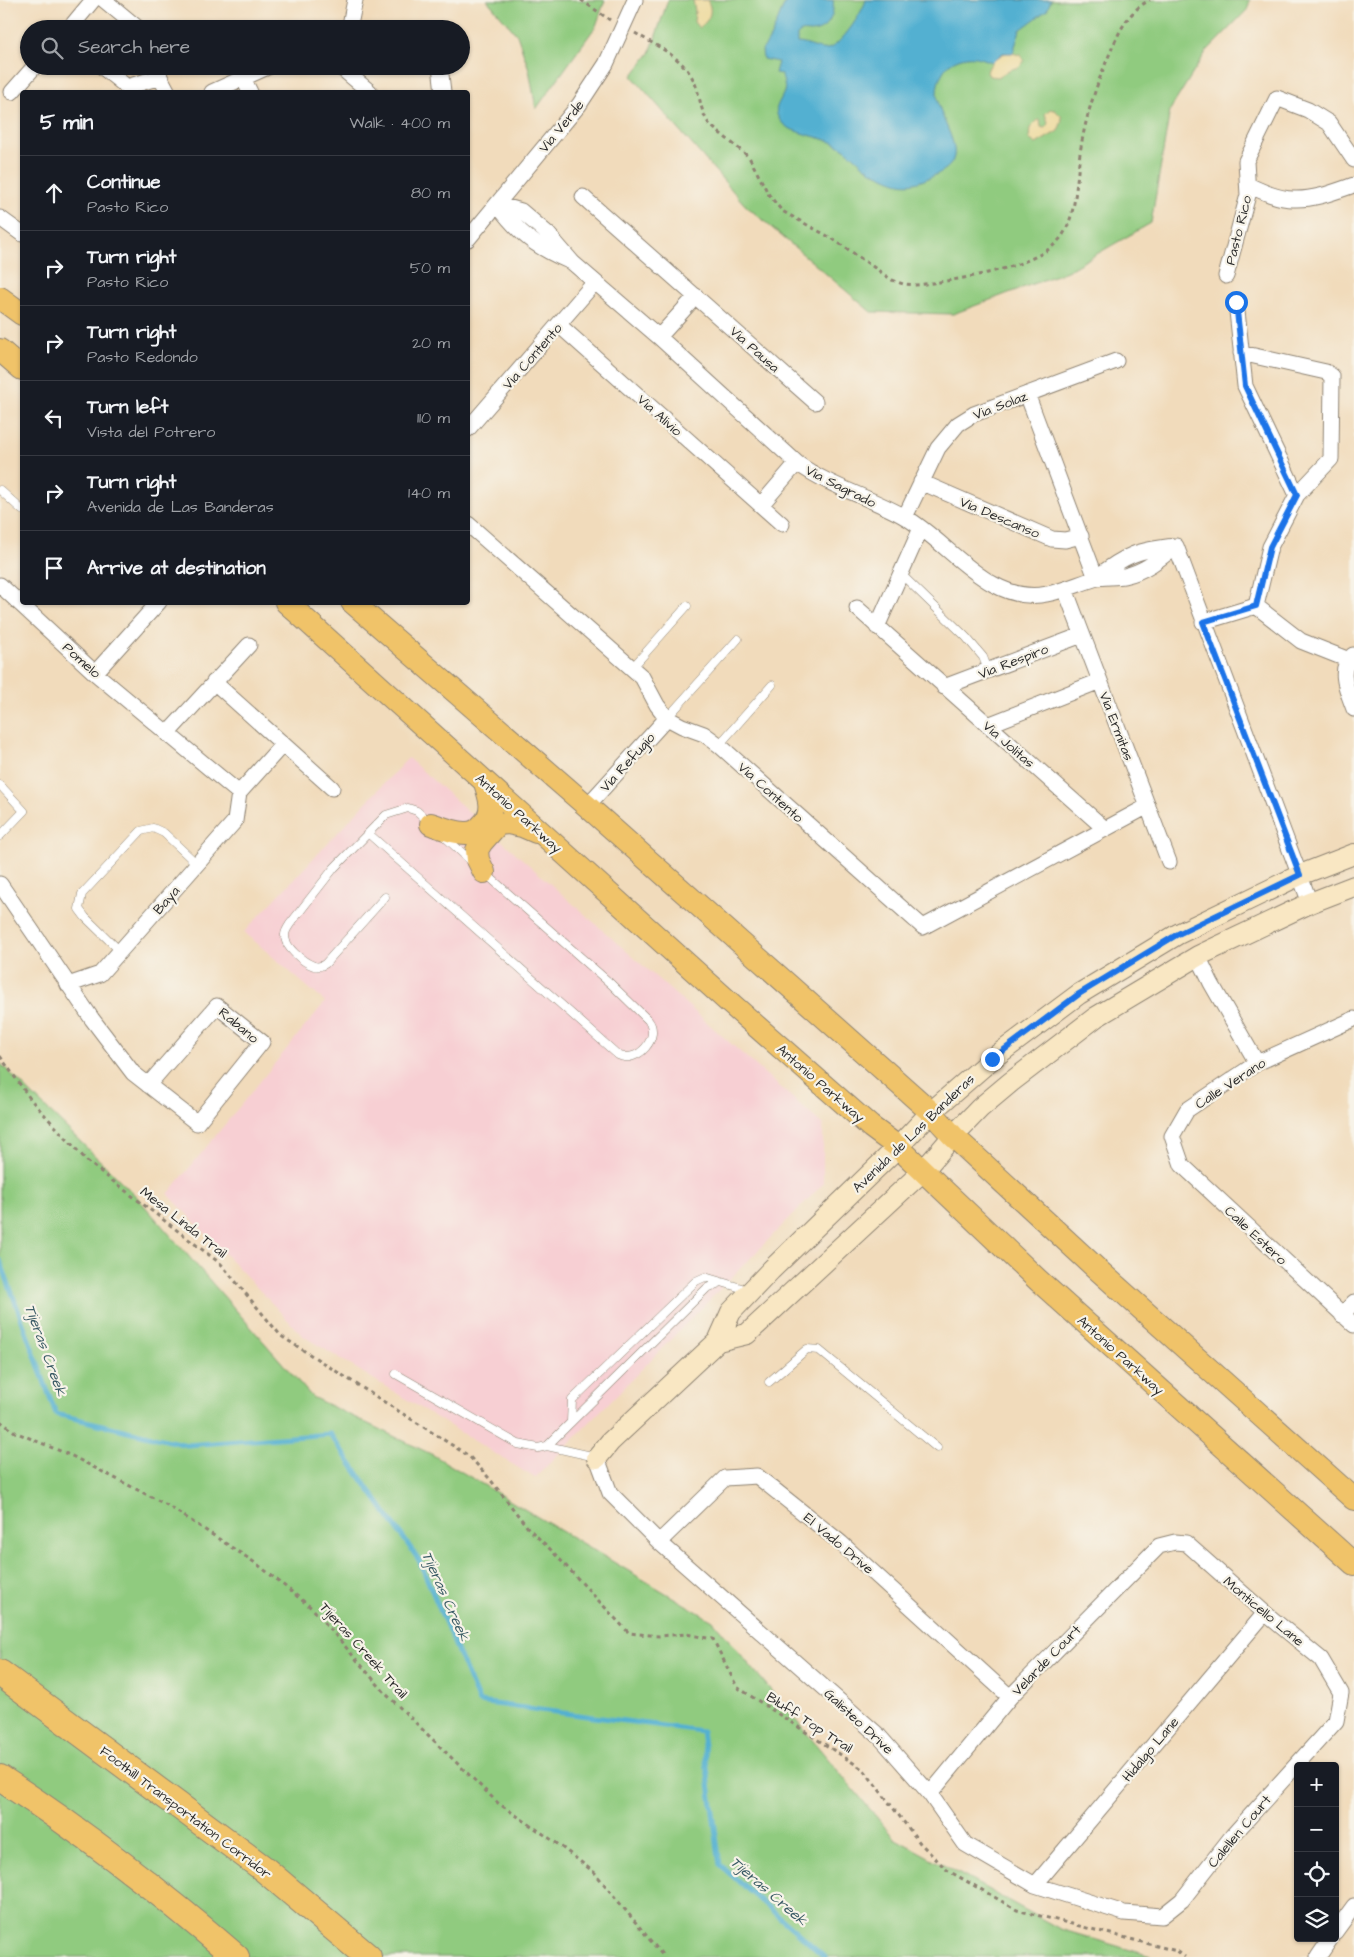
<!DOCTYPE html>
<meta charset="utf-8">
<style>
body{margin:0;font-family:"Architects Daughter",sans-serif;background:#20242c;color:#f1f3f6}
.controls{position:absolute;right:15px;bottom:15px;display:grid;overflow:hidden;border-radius:5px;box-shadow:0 1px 4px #0004}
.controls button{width:45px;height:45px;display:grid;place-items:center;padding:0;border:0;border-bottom:1px solid #363941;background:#171b24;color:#f1f3f6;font:25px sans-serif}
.stop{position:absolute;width:15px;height:15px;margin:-11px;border:4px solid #1a73e8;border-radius:50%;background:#fff}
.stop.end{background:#1a73e8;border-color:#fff;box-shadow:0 1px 5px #0008}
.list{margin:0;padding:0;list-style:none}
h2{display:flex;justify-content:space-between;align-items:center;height:65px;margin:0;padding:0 20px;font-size:21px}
h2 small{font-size:16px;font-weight:400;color:#9ea1a6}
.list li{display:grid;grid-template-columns:32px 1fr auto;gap:15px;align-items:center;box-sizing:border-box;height:75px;padding:0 20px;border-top:1px solid #363941}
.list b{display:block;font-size:19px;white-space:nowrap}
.list p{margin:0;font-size:16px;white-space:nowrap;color:#9ea1a6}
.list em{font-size:16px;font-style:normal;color:#9ea1a6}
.icon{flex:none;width:28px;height:28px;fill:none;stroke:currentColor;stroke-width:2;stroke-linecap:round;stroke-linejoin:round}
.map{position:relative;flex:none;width:1354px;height:1957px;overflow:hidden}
.search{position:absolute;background:#171b24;box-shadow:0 1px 4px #0004;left:20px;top:20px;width:450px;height:55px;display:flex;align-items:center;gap:12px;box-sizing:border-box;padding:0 18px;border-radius:28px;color:#9ea1a6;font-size:19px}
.panel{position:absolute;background:#171b24;box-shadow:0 1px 4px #0004;left:20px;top:90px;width:450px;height:515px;border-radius:5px}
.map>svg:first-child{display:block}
</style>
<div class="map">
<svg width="1354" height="1957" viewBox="0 0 1354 1957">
<rect width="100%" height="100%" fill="#f7f3e8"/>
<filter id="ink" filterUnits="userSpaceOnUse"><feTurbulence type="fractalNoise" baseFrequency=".02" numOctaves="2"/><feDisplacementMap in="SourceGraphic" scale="10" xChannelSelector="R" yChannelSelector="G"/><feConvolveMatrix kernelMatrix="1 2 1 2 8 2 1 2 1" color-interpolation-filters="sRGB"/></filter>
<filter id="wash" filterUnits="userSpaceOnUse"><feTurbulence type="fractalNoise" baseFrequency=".0096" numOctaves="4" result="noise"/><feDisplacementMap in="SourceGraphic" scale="20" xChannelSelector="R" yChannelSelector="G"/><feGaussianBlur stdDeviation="1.12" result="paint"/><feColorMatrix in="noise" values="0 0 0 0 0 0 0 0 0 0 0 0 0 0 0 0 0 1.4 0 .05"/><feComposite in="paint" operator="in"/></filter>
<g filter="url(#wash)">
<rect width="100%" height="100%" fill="#f1dbbb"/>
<path fill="#f7cfd3" d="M 408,758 L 823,1125 L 823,1184 L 535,1478 L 303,1336 L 168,1194 L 325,1002 L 244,932 Z"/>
<path fill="#90cb7f" stroke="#5e7b55" d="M 487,0 L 605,0 L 596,26 L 536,109 L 529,69 L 517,35 Z
M 668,0 L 1250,0 L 1247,10 L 1206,52 L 1170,110 L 1151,223 L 1067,271 L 953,314 L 871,312 L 745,205 L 632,76 L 650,53 Z
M 0,1063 L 135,1195 L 312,1397 L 433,1455 L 713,1621 L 894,1838 L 1060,1929 L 1154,1957 L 0,1957 Z"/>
<path fill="#eeda9e" stroke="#8c8264" d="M 693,0 L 707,0 C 714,11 709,21 699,28 L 694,22 L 695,11 Z
M 1008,52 L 1020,55 L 1024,61 C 1020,69 1016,67 1009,70 C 1005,72 1002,75 998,77 L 989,76 L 987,72 C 990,62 998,55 1008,52 Z
M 1050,109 L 1055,110 L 1061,116 L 1062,121 L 1058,131 L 1036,144 L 1029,139 L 1030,128 L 1038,120 L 1040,120 L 1041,127 L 1044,128 L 1047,126 L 1048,122 L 1045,114 Z"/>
<path fill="#53b0d1" stroke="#3f6e7e" d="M 787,0 L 833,0 C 835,15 828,31 811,32 C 805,32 802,30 797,35 L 797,43 C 808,43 819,51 827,49 C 841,46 862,13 866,0 L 1051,0 L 1047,10 L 1020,30 L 1013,53 L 1003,53 L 992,62 C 979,57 970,54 956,60 C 949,63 944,69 941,76 C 924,108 968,143 950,165 C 945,171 937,174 931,177 C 911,186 903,186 884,177 C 880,175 874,173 870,170 C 857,161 851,151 834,143 C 820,136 792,134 782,123 C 771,109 779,105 784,92 C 786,86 783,80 781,74 L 775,73 L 778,62 L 763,59 L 762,50 C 775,35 777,17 787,0 Z"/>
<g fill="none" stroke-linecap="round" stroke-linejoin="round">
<path stroke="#53b0d1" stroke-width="5" d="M 0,1260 L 56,1414 L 187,1445 L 330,1434 L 419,1560 L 479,1702 L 702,1731 L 720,1865 L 825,1957"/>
</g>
</g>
<g filter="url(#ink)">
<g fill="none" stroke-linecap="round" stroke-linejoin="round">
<g stroke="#8e8373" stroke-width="9">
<path id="lane" d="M 0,490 L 22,510
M 900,573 L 966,637 L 983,657 L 988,670
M 632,668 L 687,606
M 667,718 L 738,639
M 719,745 L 772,685
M 0,785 L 24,811 L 0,836
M 369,834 L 618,1055 C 637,1065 662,1037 648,1020 L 611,984 L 485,873
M 444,836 L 472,862
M 385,897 L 325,964 C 322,966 318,967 314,966 C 303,962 284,947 285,935 C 285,931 288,927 290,924 L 334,868 L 386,815 L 408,808 L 417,811 L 430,823
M 121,952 L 85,917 L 79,909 L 82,894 L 141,831 L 153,828 L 164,833 L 197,864
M 396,1374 L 518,1444 L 538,1448 L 547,1446 L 596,1457
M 769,1382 L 807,1349 L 819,1350 L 937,1448
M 571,1422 L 572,1400 L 696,1281 L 705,1277 L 748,1290
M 547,1446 L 707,1288 L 719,1283"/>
</g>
<g stroke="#8e8373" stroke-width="17">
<path id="street" d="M 104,0 L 139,29
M 350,25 L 355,0
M 69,29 L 93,0
M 101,66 L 127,87 L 160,77
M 158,66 L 160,77 L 168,92
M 339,66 L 370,92
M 440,66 L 443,92
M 243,78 L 250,92
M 12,92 L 35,66
M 212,92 L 270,66
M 1248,185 C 1261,191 1278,199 1293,199 C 1314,200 1334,192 1354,185
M 583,197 L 815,402
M 497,204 L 521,211 L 548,234 L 573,263 L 659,337 L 797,463 C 830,487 870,497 905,517 C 949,542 990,606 1047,594 C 1063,591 1078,584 1094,579 C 1103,576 1114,578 1124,576 C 1144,572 1160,559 1176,546
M 497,204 C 519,234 536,247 569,261
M 0,218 L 22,234
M 468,239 L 579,105 L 606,64 L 635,0
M 1226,276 L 1248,195 L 1246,161 L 1277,98 L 1308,110 L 1329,123 L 1354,160
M 1236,302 L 1245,386 L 1297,495 L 1270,547 L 1256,606 L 1301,641 L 1354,662
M 559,325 L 782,524
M 659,337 L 696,296
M 1241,353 L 1326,372 L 1332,376 L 1331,459 L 1297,495
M 1027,394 L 1096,578
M 468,429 L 595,282
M 921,482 L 1052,539 L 1065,540 L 1081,536
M 761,505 L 797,463
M 905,517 L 938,448 L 958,424 L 974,414 L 1116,361
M 468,524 L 642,677 L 657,705 L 667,718 L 682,726 L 704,734 L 719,745 L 923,927 L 1148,806
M 1176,546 L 1310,903
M 1096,578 C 1126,554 1138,550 1176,546
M 0,585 L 95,673 L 239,793
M 1065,589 L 1169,862
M 857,608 L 1104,828
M 1203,622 L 1256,606
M 877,627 L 921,528
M 1353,655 C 1336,669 1348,692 1354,709
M 95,673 L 159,602
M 214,682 L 332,788
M 944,687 L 1082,635
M 988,725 L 1100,681
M 167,734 L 249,645
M 239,793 L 283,744
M 587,806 L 667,718
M 0,884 L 92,1019 L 133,1073 L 197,1123 L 262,1042 L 217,1006 L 148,1085
M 1198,956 L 1211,983 L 1257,1063
M 68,985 L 100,974 L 235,821 L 239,793
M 1354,1019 L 1257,1063 L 1187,1110 L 1172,1136 L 1182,1165 L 1354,1325
M 1342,1315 L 1354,1302
M 597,1458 L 610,1493 L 659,1542 L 879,1736 L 930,1794 L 965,1844 L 1035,1885 L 1124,1913 L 1162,1916 L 1182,1900 L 1233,1835 L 1336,1721 L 1341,1693 L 1321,1659 L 1265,1613 L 1186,1543 L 1175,1542 L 1159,1546 L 1010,1697 L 930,1794
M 659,1542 L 725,1478 L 757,1476 L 841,1543 L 1010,1697
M 1035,1885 L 1265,1613
M 1335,1932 L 1354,1906
M 1318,1957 L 1331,1938"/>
</g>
<g stroke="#8e8373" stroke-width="22">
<path id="secondary" d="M 718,1341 L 747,1334 L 923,1171 L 953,1136 L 980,1108 L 1011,1082 L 1096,1017 L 1198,956 L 1310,903 L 1354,886
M 597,1458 L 610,1442 L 718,1341 L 731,1312 L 771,1270 L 898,1147 L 931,1112 L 992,1059 L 1079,994 L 1178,934 L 1300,875 L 1354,854"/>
</g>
<g stroke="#8e8373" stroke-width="24">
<path id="primary" d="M 0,298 L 22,314
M 0,350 L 22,369
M 286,602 L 730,1003 L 871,1127 L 898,1147 L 1039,1281 L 1354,1564
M 352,602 L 587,806 L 931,1112 L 953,1136 L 1097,1269 L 1354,1499
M 431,824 C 442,828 454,833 466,833 C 474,833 478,830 483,824 C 495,812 490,798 485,783
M 484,872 L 478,860 L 477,850 L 482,842 L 498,824 L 508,823 L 522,826 L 536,832"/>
</g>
<g stroke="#8e8373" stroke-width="28">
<path id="highway" d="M 0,1673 L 264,1869 L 368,1957
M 0,1778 C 83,1832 161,1892 236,1957"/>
</g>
<path stroke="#8e8373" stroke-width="3" stroke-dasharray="4 4" stroke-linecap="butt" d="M 581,0 L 610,20
M 635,33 C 660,48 688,59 697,89 C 701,102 701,113 710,125 L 749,157 L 769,195 L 782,211 L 833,239 L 892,280 L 903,284 L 916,285 C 952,281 1033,269 1058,241 C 1078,220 1076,174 1081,147 C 1086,115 1097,83 1110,53 C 1119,32 1128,11 1150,0
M 0,1056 L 31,1100 L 88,1162 L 221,1264 L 281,1336 L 469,1456 L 489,1478 L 528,1528 L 551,1550 L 629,1633 L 659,1636 L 686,1634 L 713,1639 L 737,1687 L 864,1770 L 920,1843 L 947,1870 L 1017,1910 L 1177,1951 L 1185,1957
M 0,1421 L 15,1432 L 72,1456 L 167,1505 L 257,1564 L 313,1609 L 386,1694 L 498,1803 L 555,1842 L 595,1873 L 664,1957"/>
<use href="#lane" stroke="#fff" stroke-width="8"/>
<use href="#street" stroke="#fff" stroke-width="15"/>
<use href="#secondary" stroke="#f9e7c3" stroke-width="20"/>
<use href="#primary" stroke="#f0c369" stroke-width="22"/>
<use href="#highway" stroke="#f0c369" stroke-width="26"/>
</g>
</g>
<g fill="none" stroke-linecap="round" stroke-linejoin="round" filter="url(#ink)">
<path stroke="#1a73e8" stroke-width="6" d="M 992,1059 L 1079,994 L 1178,934 L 1300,875 L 1203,622 L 1256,606 L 1270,547 L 1297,495 L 1245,386 L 1236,302"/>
</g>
<g text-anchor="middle" stroke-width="4.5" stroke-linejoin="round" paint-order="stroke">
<g font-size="14" fill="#2b2b2b" stroke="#f7f3e8">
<text transform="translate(561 126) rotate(-51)" y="5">Via Verde</text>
<text transform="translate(1238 230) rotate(-76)" y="5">Pasto Rico</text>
<text transform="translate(755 349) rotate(42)" y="5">Via Pausa</text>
<text transform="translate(532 356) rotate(-49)" y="5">Via Contento</text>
<text transform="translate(1000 405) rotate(-21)" y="5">Via Solaz</text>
<text transform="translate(660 415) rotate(42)" y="5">Via Alivio</text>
<text transform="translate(841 486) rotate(27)" y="5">Via Sagrado</text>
<text transform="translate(1000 517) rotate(23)" y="5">Via Descanso</text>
<text transform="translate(82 660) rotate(42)" y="5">Pomelo</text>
<text transform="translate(1013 661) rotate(-21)" y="5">Via Respiro</text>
<text transform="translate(1117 726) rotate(69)" y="5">Via Ermitas</text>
<text transform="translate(1009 744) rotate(41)" y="5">Via Jolitas</text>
<text transform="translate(627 762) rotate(-48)" y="5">Via Refugio</text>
<text transform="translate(771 792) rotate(42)" y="5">Via Contento</text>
<text transform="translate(519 813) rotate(42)" y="5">Antonio Parkway</text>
<text transform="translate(166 900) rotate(-49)" y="5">Baya</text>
<text transform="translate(239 1025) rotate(40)" y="5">Rabano</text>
<text transform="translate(821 1083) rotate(41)" y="5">Antonio Parkway</text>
<text transform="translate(1230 1083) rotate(-33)" y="5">Calle Verano</text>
<text transform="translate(913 1133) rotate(-44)" y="5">Avenida de Las Banderas</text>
<text transform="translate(184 1222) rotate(38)" y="5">Mesa Linda Trail</text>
<text transform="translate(1256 1235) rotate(43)" y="5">Calle Estero</text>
<text transform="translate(1121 1355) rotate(42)" y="5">Antonio Parkway</text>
<text transform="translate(839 1543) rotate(40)" y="5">El Vado Drive</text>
<text transform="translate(1264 1611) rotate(40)" y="5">Monticello Lane</text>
<text transform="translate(364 1650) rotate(48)" y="5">Tijeras Creek Trail</text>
<text transform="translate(1046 1660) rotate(-46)" y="5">Velarde Court</text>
<text transform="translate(859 1721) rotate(43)" y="5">Galisteo Drive</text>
<text transform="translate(810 1722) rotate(33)" y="5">Bluff Top Trail</text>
<text transform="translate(1150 1749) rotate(-50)" y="5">Hidalgo Lane</text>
<text transform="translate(186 1812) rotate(37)" y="5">Foothill Transportation Corridor</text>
<text transform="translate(1239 1831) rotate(-50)" y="5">Calellen Court</text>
</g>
<g font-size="15" font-style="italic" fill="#395a65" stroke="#f7f3e8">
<text transform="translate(46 1350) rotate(70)" y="5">Tijeras Creek</text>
<text transform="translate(446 1596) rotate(66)" y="5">Tijeras Creek</text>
<text transform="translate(769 1891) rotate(41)" y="5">Tijeras Creek</text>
</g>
</g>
</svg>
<div class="controls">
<button>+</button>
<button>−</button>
<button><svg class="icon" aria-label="locate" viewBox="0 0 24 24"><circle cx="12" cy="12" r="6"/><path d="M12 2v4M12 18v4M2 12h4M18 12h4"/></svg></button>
<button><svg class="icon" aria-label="layers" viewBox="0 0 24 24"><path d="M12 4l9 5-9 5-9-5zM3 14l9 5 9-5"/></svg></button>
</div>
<div class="stop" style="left:1236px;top:302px"></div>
<div class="stop end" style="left:992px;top:1059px"></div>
<div class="search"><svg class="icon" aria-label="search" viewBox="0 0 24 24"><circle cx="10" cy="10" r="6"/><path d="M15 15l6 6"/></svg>Search here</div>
<section class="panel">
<h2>5 min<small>Walk · 400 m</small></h2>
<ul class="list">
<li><svg class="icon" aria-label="ahead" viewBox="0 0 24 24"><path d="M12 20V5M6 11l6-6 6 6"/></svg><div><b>Continue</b><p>Pasto Rico</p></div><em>80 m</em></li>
<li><svg class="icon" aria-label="right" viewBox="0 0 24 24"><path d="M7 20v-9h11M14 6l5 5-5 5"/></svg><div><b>Turn right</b><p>Pasto Rico</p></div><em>50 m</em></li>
<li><svg class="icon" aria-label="right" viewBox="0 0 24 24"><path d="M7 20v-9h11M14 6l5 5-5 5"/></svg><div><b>Turn right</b><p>Pasto Redondo</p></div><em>20 m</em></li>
<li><svg class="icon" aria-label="left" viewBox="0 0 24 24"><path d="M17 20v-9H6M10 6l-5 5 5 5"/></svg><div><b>Turn left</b><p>Vista del Potrero</p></div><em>110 m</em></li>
<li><svg class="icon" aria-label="right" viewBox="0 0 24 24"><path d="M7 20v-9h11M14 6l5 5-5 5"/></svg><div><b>Turn right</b><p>Avenida de Las Banderas</p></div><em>140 m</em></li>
<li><svg class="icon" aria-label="arrive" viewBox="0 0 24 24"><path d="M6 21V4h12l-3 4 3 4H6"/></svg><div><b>Arrive at destination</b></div></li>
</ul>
</section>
</div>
